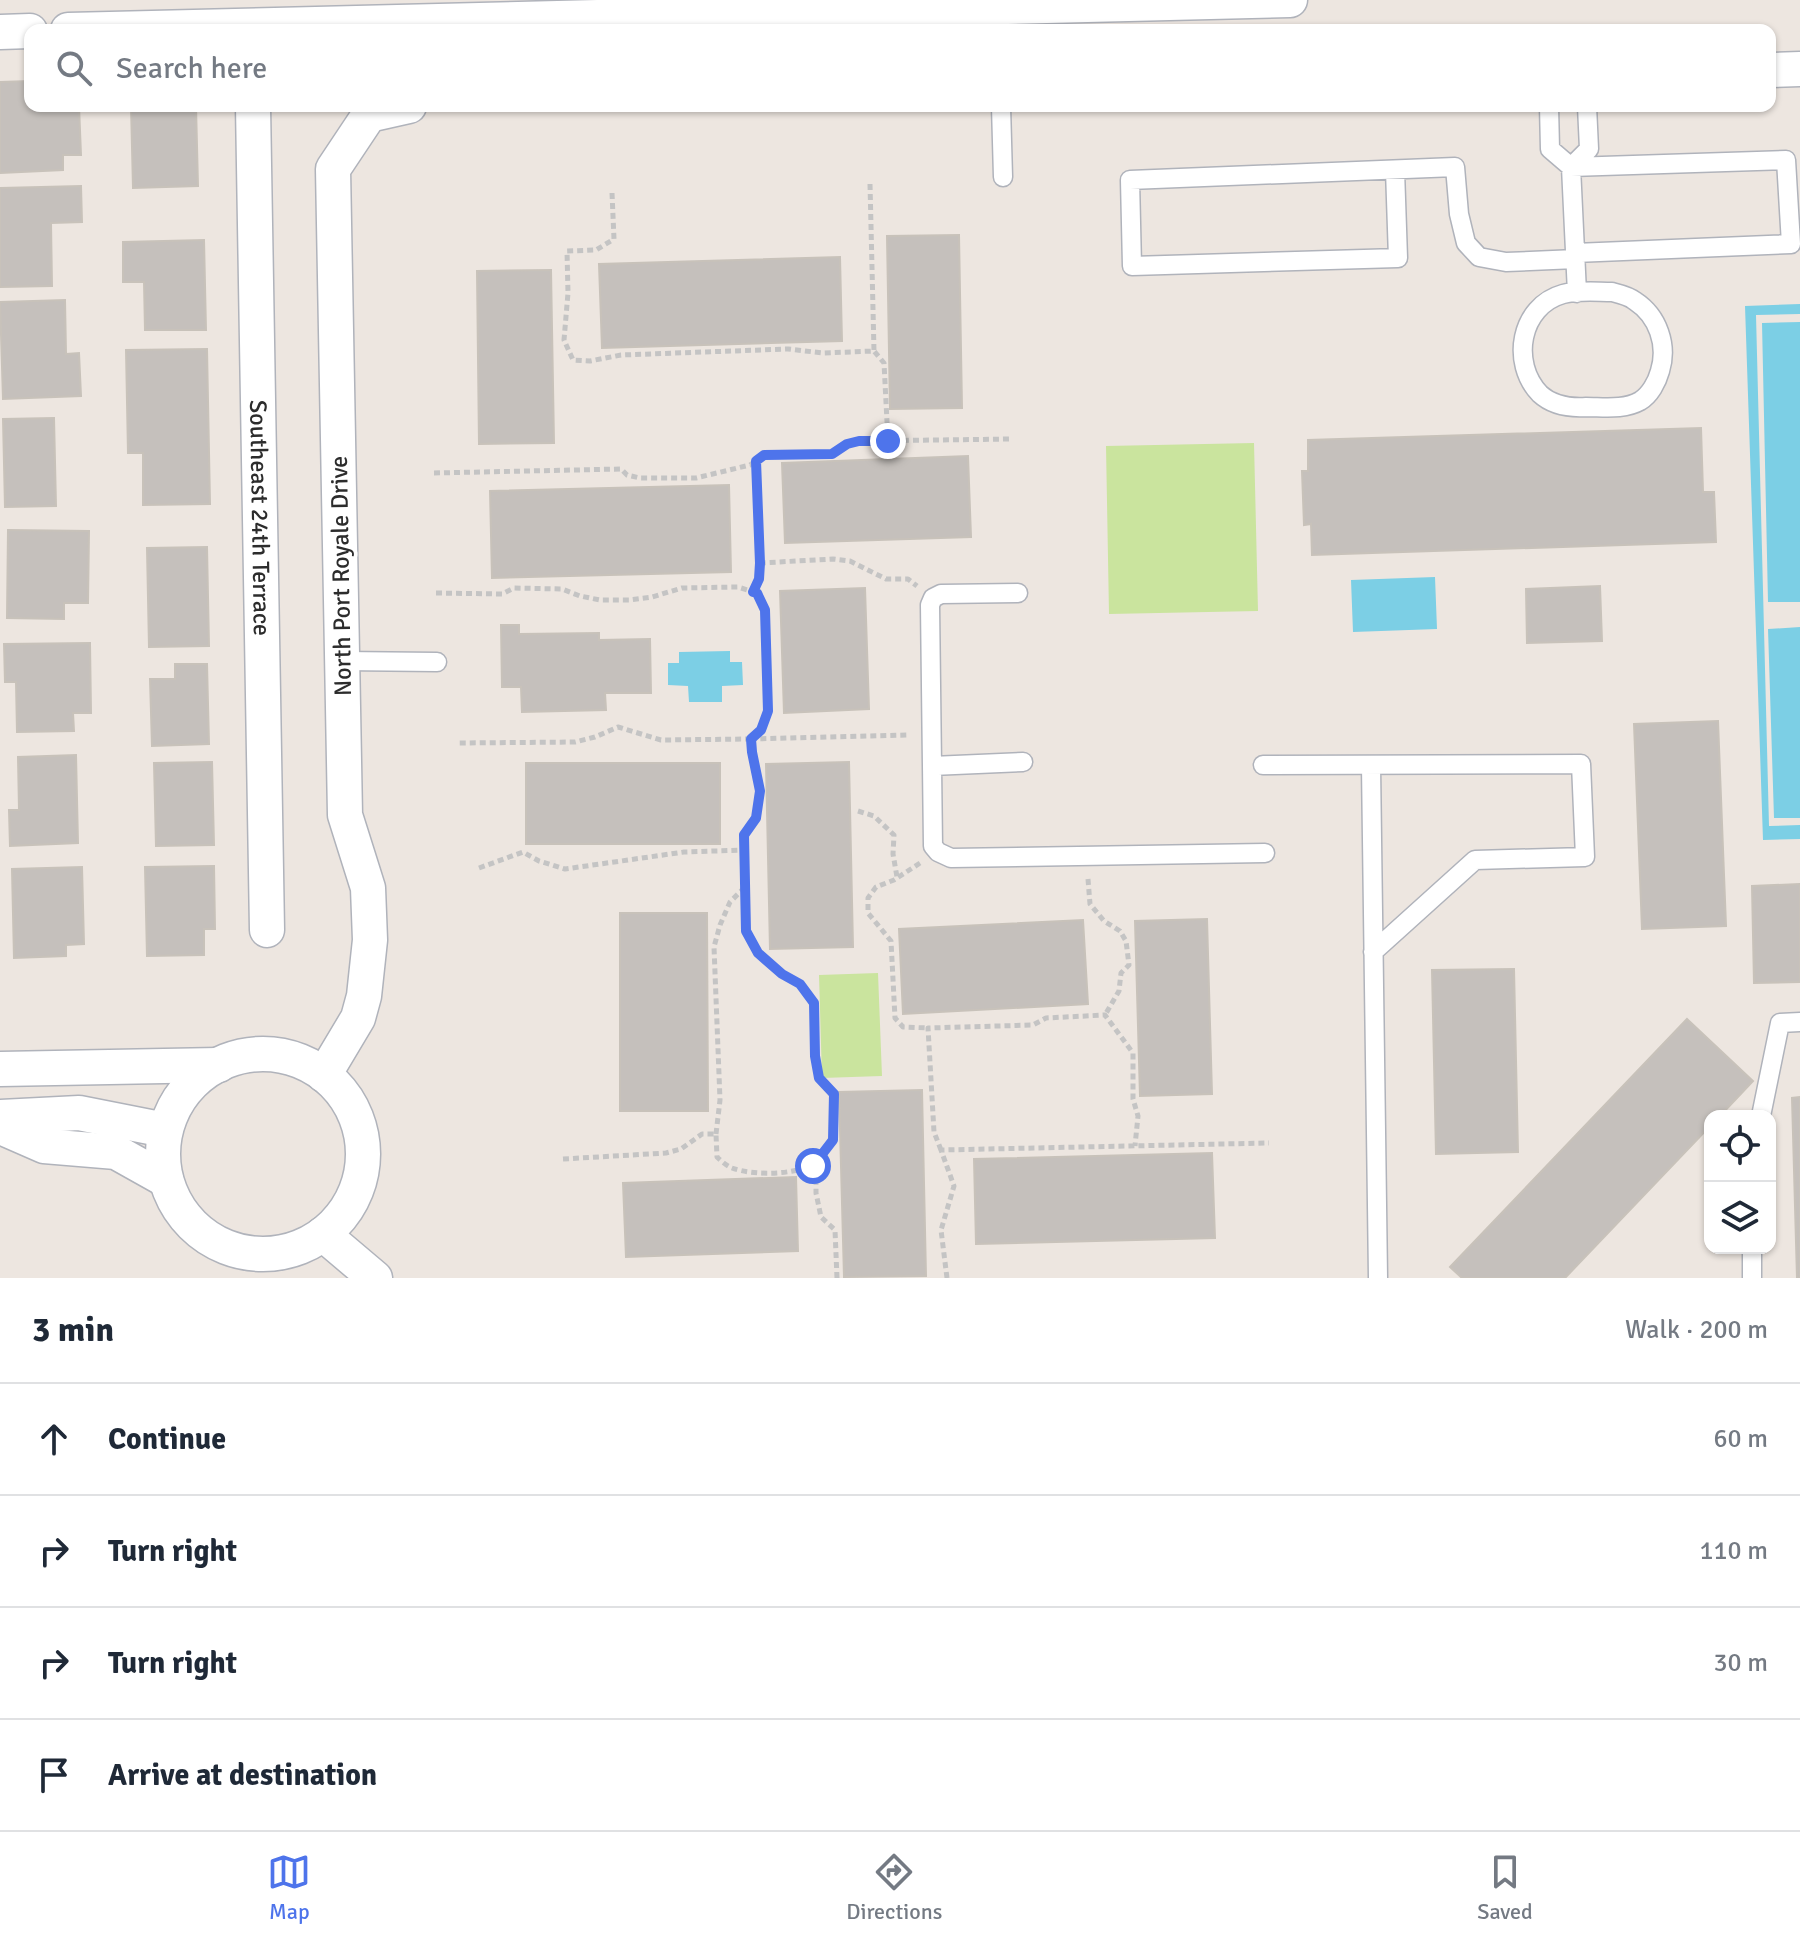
<!DOCTYPE html>
<meta charset="utf-8">
<style>
body{margin:0;font-family:Signika,sans-serif;background:#f2f2f3;color:#1f2937}
.controls{position:absolute;right:24px;bottom:24px;display:grid;overflow:hidden;border-radius:16px;box-shadow:0 2px 6px #0004}
.controls button{width:72px;height:72px;display:grid;place-items:center;padding:0;border:0;border-bottom:2px solid #e0e1e3;background:#fff;color:#1f2937;font:40px sans-serif}
.stop{position:absolute;width:24px;height:24px;margin:-18px;border:6px solid #4e74eb;border-radius:50%;background:#fff}
.stop.end{background:#4e74eb;border-color:#fff;box-shadow:0 2px 8px #0008}
.list{margin:0;padding:0;list-style:none}
h2{display:flex;justify-content:space-between;align-items:center;height:104px;margin:0;padding:0 32px;font-size:34px}
h2 small{font-size:26px;font-weight:400;color:#747a83}
.list li{display:grid;grid-template-columns:52px 1fr auto;gap:24px;align-items:center;box-sizing:border-box;height:112px;padding:0 32px;border-top:2px solid #e0e1e3}
.list b{display:block;font-size:30px;white-space:nowrap}
.list em{font-size:26px;font-style:normal;color:#747a83}
.icon{flex:none;width:44px;height:44px;fill:none;stroke:currentColor;stroke-width:2;stroke-linecap:round;stroke-linejoin:round}
.map{position:relative;flex:none;width:1800px;height:1278px;overflow:hidden}
.search{position:absolute;background:#fff;box-shadow:0 2px 6px #0004;left:24px;right:24px;top:24px;height:88px;display:flex;align-items:center;gap:20px;box-sizing:border-box;padding:0 28px;border-radius:16px;color:#747a83;font-size:30px}
.sheet{height:552px;background:#fff}
nav{display:flex;justify-content:space-around;align-items:center;box-sizing:border-box;height:112px;border-top:2px solid #e0e1e3;background:#fff;font-size:22px;color:#747a83}
nav a{display:grid;justify-items:center;gap:4px}
nav .on{color:#4e74eb}
.map>svg:first-child{display:block}
</style>
<div class="map">
<svg width="1800" height="1278" viewBox="0 0 1800 1278">
<rect width="100%" height="100%" fill="#ede6e0"/>
<path fill="#cae49e" d="M 1254,443 L 1258,611 L 1109,614 L 1106,446 Z
M 878,973 L 882,1076 L 822,1078 L 819,975 Z"/>
<path fill="#7ccfe5" d="M 1800,304 L 1800,839 L 1763,840 L 1745,306 Z
M 1435,577 L 1437,629 L 1353,632 L 1351,580 Z
M 730,651 L 730,662 L 742,662 L 743,685 L 722,686 L 722,702 L 689,702 L 688,686 L 668,685 L 668,663 L 679,663 L 679,652 Z"/>
<path fill="#ede6e0" d="M 1800,314 L 1800,322 L 1762,323 L 1768,602 L 1800,602 L 1800,627 L 1768,629 L 1774,818 L 1800,818 L 1800,825 L 1769,826 L 1756,315 Z"/>
<path fill="#c5c0bc" stroke="#c8c2ba" stroke-width="2" d="M 30,81 L 30,106 L 79,106 L 81,155 L 63,155 L 63,170 L 0,173 L 0,82 Z
M 131,106 L 196,106 L 198,186 L 133,188 Z
M 81,186 L 82,222 L 51,223 L 52,286 L 0,287 L 0,188 Z
M 959,235 L 962,408 L 890,409 L 887,236 Z
M 204,240 L 206,330 L 145,330 L 144,282 L 123,282 L 123,242 Z
M 840,257 L 842,341 L 602,348 L 599,264 Z
M 551,270 L 554,443 L 479,444 L 477,271 Z
M 65,300 L 66,354 L 79,353 L 81,396 L 3,399 L 0,302 Z
M 207,349 L 210,504 L 143,505 L 143,453 L 128,453 L 126,350 Z
M 54,418 L 56,506 L 5,507 L 3,419 Z
M 1701,428 L 1703,492 L 1714,492 L 1716,542 L 1312,555 L 1311,524 L 1304,525 L 1302,471 L 1308,471 L 1308,440 Z
M 968,456 L 971,537 L 785,543 L 782,463 Z
M 729,485 L 731,572 L 492,578 L 490,491 Z
M 8,530 L 89,531 L 88,603 L 64,603 L 64,619 L 7,618 Z
M 207,547 L 209,646 L 149,647 L 147,548 Z
M 1600,586 L 1602,641 L 1527,643 L 1526,589 Z
M 865,588 L 869,709 L 784,713 L 780,591 Z
M 501,625 L 519,625 L 519,634 L 599,633 L 599,640 L 650,639 L 651,693 L 605,693 L 606,710 L 522,712 L 521,687 L 502,687 Z
M 90,643 L 91,713 L 73,713 L 74,731 L 17,732 L 16,682 L 5,682 L 4,644 Z
M 175,664 L 207,664 L 209,744 L 152,746 L 150,679 L 175,679 Z
M 1718,721 L 1726,926 L 1642,929 L 1634,724 Z
M 76,755 L 78,843 L 10,846 L 9,810 L 19,810 L 18,757 Z
M 212,762 L 214,845 L 156,846 L 154,763 Z
M 849,762 L 853,947 L 770,949 L 766,764 Z
M 526,763 L 720,763 L 720,844 L 526,844 Z
M 214,866 L 215,929 L 204,929 L 204,955 L 147,956 L 145,867 Z
M 82,867 L 84,944 L 66,945 L 66,956 L 14,958 L 12,869 Z
M 1800,884 L 1800,982 L 1754,983 L 1752,886 Z
M 620,913 L 707,913 L 708,1111 L 620,1111 Z
M 1207,919 L 1212,1094 L 1140,1096 L 1135,921 Z
M 1083,920 L 1088,1004 L 903,1014 L 899,929 Z
M 1514,969 L 1518,1152 L 1436,1154 L 1432,970 Z
M 1687,1019 L 1753,1081 L 1720,1116 L 1710,1116 L 1710,1126 L 1565,1278 L 1462,1278 L 1450,1267 Z
M 922,1090 L 926,1276 L 844,1277 L 839,1092 Z
M 1800,1097 L 1800,1278 L 1797,1278 L 1792,1098 Z
M 1212,1153 L 1215,1238 L 976,1244 L 974,1159 Z
M 796,1177 L 798,1251 L 626,1257 L 623,1183 Z"/>
<g fill="none" stroke-linecap="round" stroke-linejoin="round">
<g stroke="#b0b3bb" stroke-width="21">
<path id="service" d="M 1001,106 L 1003,177
M 1549,106 L 1550,149 L 1571,167 L 1786,160 L 1791,244 L 1575,253
M 1395,170 L 1398,258 L 1132,266 L 1130,180 L 1455,167 L 1459,214 L 1466,243 L 1479,257 L 1506,262 L 1576,259
M 1612,292 C 1620,294 1629,296 1635,301 C 1658,316 1668,345 1660,371 C 1657,382 1650,395 1640,401 C 1624,410 1604,407 1586,407 C 1569,408 1553,406 1540,394 C 1510,363 1520,306 1563,294 C 1578,290 1597,292 1612,292 Z
M 1577,293 L 1571,167 L 1589,149 L 1587,106
M 1018,593 L 941,594 L 933,598 L 930,605 L 933,846 L 938,852 L 951,858 L 1265,853
M 342,661 L 437,662
M 1263,765 L 1581,764 L 1585,857 L 1475,860 L 1373,952
M 932,766 L 1023,762
M 1371,766 L 1378,1278
M 1761,1116 L 1780,1023 L 1800,1022
M 1752,1278 L 1752,1248"/>
</g>
<g stroke="#b0b3bb" stroke-width="37">
<g id="minor">
<path d="M 68,30 L 1290,0"/>
<path d="M 0,32 L 30,31"/>
<path d="M 1770,70 L 1800,69"/>
<path id="s1" d="M 253,106 L 267,930"/>
<circle cx="263" cy="1154" r="100"/>
<path d="M 0,1069 L 219,1065"/>
<path d="M 324,1075 L 358,1018 L 364,996 L 370,940 L 368,888 L 345,815 L 333,169 L 369,115 L 409,106"/>
<path d="M 0,1117 L 79,1113 L 165,1130"/>
<path d="M 5,1129 L 44,1146 L 116,1152 L 166,1180"/>
<path d="M 323,1234 L 375,1278"/>
</g>
</g>
<path stroke="#c4c4c4" stroke-width="5" stroke-dasharray="6 4" stroke-linecap="butt" d="M 870,184 L 874,351
M 612,193 L 614,239 L 596,250 L 567,251 L 568,293 L 564,340 L 573,360 L 590,361 L 621,355 L 788,349 L 823,353 L 874,351 L 884,363 L 888,441
M 756,461 L 760,563
M 434,473 L 621,469 L 627,475 L 640,478 L 696,478 L 750,465 L 764,455 L 832,454 L 847,444 L 859,441 L 1012,439
M 753,592 L 759,579 L 760,563 L 833,559 L 850,561 L 886,579 L 908,579 L 917,586
M 436,593 L 502,594 L 514,588 L 562,589 L 580,596 L 600,600 L 629,600 L 652,597 L 682,588 L 738,587 L 757,593 L 765,610 L 768,711 L 761,730 L 751,739 L 661,740 L 618,727 L 595,737 L 575,742 L 459,743
M 858,811 L 874,816 L 894,835 L 893,854 L 897,877
M 920,863 L 894,880 L 876,887 L 868,898 L 868,913 L 891,941 L 895,1018 L 903,1027 L 928,1028
M 479,868 L 523,852 L 539,861 L 565,869 L 684,852 L 744,850
M 1088,879 L 1090,904 L 1104,921 L 1120,931 L 1126,941 L 1129,965 L 1121,973 L 1119,991 L 1105,1015
M 716,1134 L 720,1100 L 714,947 L 720,925 L 730,902 L 745,887
M 941,1150 L 934,1132 L 928,1028 L 1033,1025 L 1046,1018 L 1105,1015 L 1133,1053 L 1133,1099 L 1138,1116 L 1135,1146
M 563,1159 L 666,1153 L 681,1149 L 702,1134 L 716,1134 L 717,1157 C 721,1161 727,1166 732,1168 C 753,1176 804,1176 818,1159
M 837,1278 L 835,1230 L 821,1217 L 816,1193 L 816,1172 L 821,1157 L 833,1140 L 834,1094 L 819,1078 L 815,1056 L 814,1003 L 800,984 L 782,974 L 758,953 L 746,931 L 744,835 L 756,818 L 760,791 L 756,772 L 751,739 L 907,735
M 947,1278 L 941,1230 L 954,1186 L 941,1150 L 1269,1143"/>
<use href="#service" stroke="#fff" stroke-width="18"/>
<use href="#minor" stroke="#fff" stroke-width="34"/>
</g>
<g fill="none" stroke-linecap="round" stroke-linejoin="round">
<path stroke="#4e74eb" stroke-width="10" d="M 813,1166 L 833,1140 L 834,1094 L 819,1078 L 815,1056 L 814,1003 L 800,984 L 782,974 L 758,953 L 746,931 L 744,835 L 756,818 L 760,791 L 752,752 L 751,739 L 761,730 L 768,711 L 765,610 L 757,593 L 753,592 L 759,579 L 760,563 L 756,461 L 764,455 L 832,454 L 847,444 L 859,441 L 888,441"/>
</g>
<g text-anchor="middle" stroke-width="7" stroke-linejoin="round" paint-order="stroke">
<g font-size="24" fill="#2c2c2c" stroke="#fff">
<text dy="8" stroke="none"><textPath href="#s1" startOffset="412">Southeast 24th Terrace</textPath></text>
<text transform="translate(341 576) rotate(-91)" y="8">North Port Royale Drive</text>
</g>
</g>
</svg>
<div class="controls">
<button><svg class="icon" aria-label="locate" viewBox="0 0 24 24"><circle cx="12" cy="12" r="6"/><path d="M12 2v4M12 18v4M2 12h4M18 12h4"/></svg></button>
<button><svg class="icon" aria-label="layers" viewBox="0 0 24 24"><path d="M12 4l9 5-9 5-9-5zM3 14l9 5 9-5"/></svg></button>
</div>
<div class="stop" style="left:813px;top:1166px"></div>
<div class="stop end" style="left:888px;top:441px"></div>
<div class="search"><svg class="icon" aria-label="search" viewBox="0 0 24 24"><circle cx="10" cy="10" r="6"/><path d="M15 15l6 6"/></svg>Search here</div>
</div>
<section class="sheet">
<h2>3 min<small>Walk · 200 m</small></h2>
<ul class="list">
<li><svg class="icon" aria-label="ahead" viewBox="0 0 24 24"><path d="M12 20V5M6 11l6-6 6 6"/></svg><div><b>Continue</b></div><em>60 m</em></li>
<li><svg class="icon" aria-label="right" viewBox="0 0 24 24"><path d="M7 20v-9h11M14 6l5 5-5 5"/></svg><div><b>Turn right</b></div><em>110 m</em></li>
<li><svg class="icon" aria-label="right" viewBox="0 0 24 24"><path d="M7 20v-9h11M14 6l5 5-5 5"/></svg><div><b>Turn right</b></div><em>30 m</em></li>
<li><svg class="icon" aria-label="arrive" viewBox="0 0 24 24"><path d="M6 21V4h12l-3 4 3 4H6"/></svg><div><b>Arrive at destination</b></div></li>
</ul>
</section>
<nav>
<a class="on"><svg class="icon" aria-label="map" viewBox="0 0 24 24"><path d="M3 6l6-2 6 2 6-2v14l-6 2-6-2-6 2zM9 4v14M15 6v14"/></svg>Map</a>
<a><svg class="icon" aria-label="directions" viewBox="0 0 24 24"><path d="M12 3l9 9-9 9-9-9zM9 14v-3h6M13 9l2 2-2 2"/></svg>Directions</a>
<a><svg class="icon" aria-label="saved" viewBox="0 0 24 24"><path d="M7 4h10v16l-5-4-5 4z"/></svg>Saved</a>
</nav>
